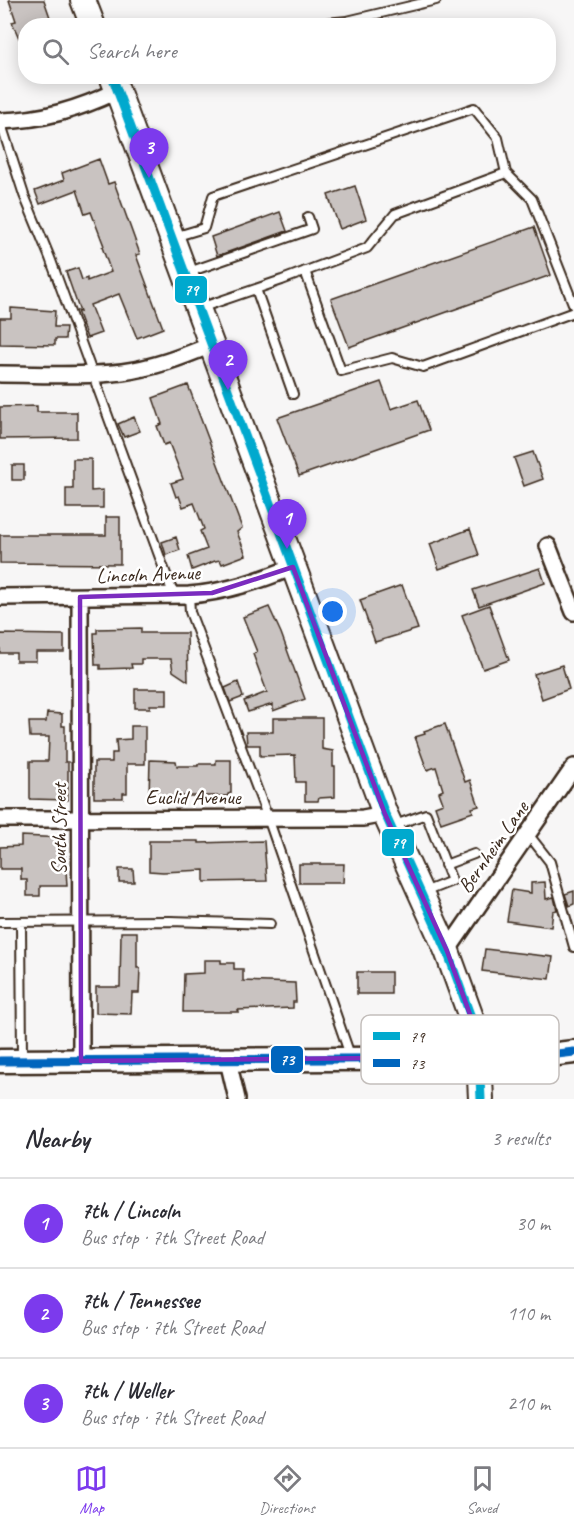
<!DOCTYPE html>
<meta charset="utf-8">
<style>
body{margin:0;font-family:Caveat,sans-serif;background:#f7f7f7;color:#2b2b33}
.you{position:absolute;left:333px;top:612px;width:21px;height:21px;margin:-15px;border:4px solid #fff;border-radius:50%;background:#1a73e8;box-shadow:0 0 0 9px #1a73e833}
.badge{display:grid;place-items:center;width:39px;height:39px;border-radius:50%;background:#7c3aed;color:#fff;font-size:20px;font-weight:700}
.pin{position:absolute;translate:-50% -50px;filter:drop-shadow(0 2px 3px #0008)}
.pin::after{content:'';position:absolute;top:32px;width:21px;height:18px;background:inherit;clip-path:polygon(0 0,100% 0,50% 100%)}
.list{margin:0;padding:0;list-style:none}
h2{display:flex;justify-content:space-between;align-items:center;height:78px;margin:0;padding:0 24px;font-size:26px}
h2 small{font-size:20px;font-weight:400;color:#7c7c81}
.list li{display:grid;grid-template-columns:39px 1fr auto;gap:18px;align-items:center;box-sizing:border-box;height:90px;padding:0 24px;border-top:2px solid #e1e1e2}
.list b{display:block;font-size:22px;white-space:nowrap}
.list p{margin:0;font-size:20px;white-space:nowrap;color:#7c7c81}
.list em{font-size:20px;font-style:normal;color:#7c7c81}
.icon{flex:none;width:33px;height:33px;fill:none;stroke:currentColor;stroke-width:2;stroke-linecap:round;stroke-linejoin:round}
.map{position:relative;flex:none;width:574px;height:1099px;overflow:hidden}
.search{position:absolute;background:#fff;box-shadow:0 3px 15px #0003;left:18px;right:18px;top:18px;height:66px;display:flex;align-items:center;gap:15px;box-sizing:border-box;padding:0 21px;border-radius:24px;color:#7c7c81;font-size:22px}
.sheet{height:348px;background:#fff}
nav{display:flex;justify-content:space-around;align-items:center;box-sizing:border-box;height:84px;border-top:2px solid #e1e1e2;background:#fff;font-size:16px;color:#7c7c81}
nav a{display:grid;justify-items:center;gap:3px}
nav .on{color:#7c3aed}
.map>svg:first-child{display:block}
</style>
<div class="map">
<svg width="574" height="1099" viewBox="0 0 574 1099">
<rect width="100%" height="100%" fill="#f7f6f6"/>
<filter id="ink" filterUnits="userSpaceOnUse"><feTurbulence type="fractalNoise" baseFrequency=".0167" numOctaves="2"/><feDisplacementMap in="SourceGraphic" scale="12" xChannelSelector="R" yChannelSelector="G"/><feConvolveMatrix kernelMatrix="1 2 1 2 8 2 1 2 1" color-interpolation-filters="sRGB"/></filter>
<g filter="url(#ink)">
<path fill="#c9c3c1" stroke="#3b2a1e" stroke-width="1.5" d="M 9,0 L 44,0 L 53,26 L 26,26 L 26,54 L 12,22 L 16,21 Z
M 99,159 L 108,184 L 114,182 L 140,254 L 136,255 L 163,328 L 137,338 L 119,294 L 90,305 L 101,333 L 87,338 L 77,311 L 80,312 L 66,272 L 78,268 L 82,280 L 87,278 L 87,281 L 111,272 L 102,247 L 104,246 L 91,212 L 85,214 L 77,190 L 40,204 L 35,191 L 64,180 L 62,173 Z
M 355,186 L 366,219 L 340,229 L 328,195 Z
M 280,212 L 287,231 L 217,256 L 211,237 Z
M 534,227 L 551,275 L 349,347 L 331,299 Z
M 11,308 L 55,311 L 54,327 L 66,327 L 65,339 L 55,339 L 55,345 L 0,344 L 0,318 L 11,318 Z
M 381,382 L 391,409 L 418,400 L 429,430 L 299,476 L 277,418 Z
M 188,385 L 242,528 L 237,532 L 246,555 L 222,564 L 220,560 L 215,561 L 192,570 L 188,556 L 207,549 L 200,531 L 204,529 L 194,503 L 183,507 L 179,496 L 176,497 L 171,483 L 183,479 L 169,443 L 164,445 L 157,426 L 162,424 L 153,398 Z
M 37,406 L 37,412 L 77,412 L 77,438 L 0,439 L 0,407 Z
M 134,417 L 140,431 L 124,437 L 118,424 Z
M 533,452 L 543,479 L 524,486 L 514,458 Z
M 73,459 L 91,459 L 91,491 L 103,490 L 103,508 L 66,508 L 66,489 L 73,489 Z
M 12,465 L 24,465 L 24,480 L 12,480 Z
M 106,517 L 120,517 L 120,564 L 0,563 L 0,535 L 106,535 Z
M 470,529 L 479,555 L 439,569 L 430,544 Z
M 176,537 L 180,550 L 166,555 L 162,542 Z
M 540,568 L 545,583 L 479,606 L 473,590 Z
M 402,585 L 418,629 L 375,642 L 360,600 Z
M 489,605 L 509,660 L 483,669 L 462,615 Z
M 269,607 L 281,633 L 305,699 L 273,711 L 273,704 L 248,712 L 244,701 L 267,692 L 253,654 L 257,652 L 243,617 Z
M 141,628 L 141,633 L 187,633 L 188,681 L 173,671 L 171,659 L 141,659 L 141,664 L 131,664 L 132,668 L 100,669 L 100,665 L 95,665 L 94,633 L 97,633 L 97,629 Z
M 0,634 L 64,635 L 64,652 L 36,652 L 36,661 L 16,661 L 16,653 L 0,653 Z
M 562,665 L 569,689 L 542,699 L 534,674 Z
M 238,682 L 243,697 L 230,702 L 225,688 Z
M 135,689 L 167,689 L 167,705 L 150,705 L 150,708 L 135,708 Z
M 47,713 L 62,714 L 62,726 L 65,726 L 65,762 L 68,762 L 68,800 L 30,799 L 30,761 L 48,761 L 49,737 L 30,737 L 29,722 L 46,722 Z
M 273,718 L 322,718 L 322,749 L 333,751 L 333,767 L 335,767 L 335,797 L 319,798 L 318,801 L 305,801 L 305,782 L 296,782 L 295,755 L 260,756 L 260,745 L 247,745 L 246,732 L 273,732 Z
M 445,724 L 465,782 L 470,780 L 479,806 L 472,808 L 473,812 L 441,823 L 435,806 L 443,803 L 439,792 L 443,790 L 436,767 L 427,770 L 415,737 L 425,734 L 424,731 Z
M 131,726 L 145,726 L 145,764 L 127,764 L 127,793 L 123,793 L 123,798 L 94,798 L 94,762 L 112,762 L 112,753 L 117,753 L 116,740 L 131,739 Z
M 150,760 L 176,761 L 177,766 L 198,766 L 198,764 L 216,764 L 216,760 L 231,760 L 231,793 L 228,794 L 228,796 L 149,796 Z
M 21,836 L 64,838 L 67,886 L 40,886 L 40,896 L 27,896 L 27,880 L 21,880 L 21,869 L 0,869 L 0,847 L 21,846 Z
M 149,841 L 199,841 L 199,843 L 264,841 L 267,881 L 204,882 L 204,870 L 163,872 L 149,871 Z
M 299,864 L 344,864 L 343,883 L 299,883 Z
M 119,869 L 133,869 L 134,882 L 119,882 Z
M 545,882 L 546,899 L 554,897 L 557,910 L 553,911 L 551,927 L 507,921 L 512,890 L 531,893 L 531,883 Z
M 574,891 L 574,904 L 569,906 L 565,894 Z
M 121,932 L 137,932 L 137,968 L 140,968 L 139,993 L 132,993 L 131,1014 L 96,1013 L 96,987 L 120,987 Z
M 485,949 L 553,957 L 550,979 L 482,971 Z
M 204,960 L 221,960 L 221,963 L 234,963 L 234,969 L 243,969 L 243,981 L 295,983 L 296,1002 L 293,1002 L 293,1008 L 238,1010 L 239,1012 L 183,1012 L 184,974 L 204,973 Z
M 357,972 L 391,972 L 391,994 L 357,994 Z"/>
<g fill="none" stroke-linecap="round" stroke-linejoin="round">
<g stroke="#3b2a1e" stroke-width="12">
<path id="lane" d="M 294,26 L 347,21 L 436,0
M 0,121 L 24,195 L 50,258 L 174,596
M 174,237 L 204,228 L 213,196 L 474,108 L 498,138 L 506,173 L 532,199 L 574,306
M 305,271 L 341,371 L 392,358 L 423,367 L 574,312
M 189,272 L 312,229 L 308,217
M 256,289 L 293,394
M 200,308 L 282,280 L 367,248 L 395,214 L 506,173
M 189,595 L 190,612 L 268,818 L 351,1058
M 395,825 L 426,814 L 452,881 L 424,892
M 528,834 L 550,862 L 574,947
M 445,865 L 474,854
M 0,922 L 170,921 L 270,924
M 21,922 L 22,1059"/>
</g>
<g stroke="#3b2a1e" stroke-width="20">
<path id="street" d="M 0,121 C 43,120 79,109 117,91
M 0,374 C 40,374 82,377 122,372 C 153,368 182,357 211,345
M 548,546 L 574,612
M 0,597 L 189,595 C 226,592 259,581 293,567
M 80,597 L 81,1061
M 0,819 L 363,818 L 385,814
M 447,951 L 574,767
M 228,1061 L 237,1099"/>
</g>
<g stroke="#3b2a1e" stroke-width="27">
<path id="secondary" d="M 0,1061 L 524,1058 L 574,1052"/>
</g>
<g stroke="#3b2a1e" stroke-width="28">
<path id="primary" d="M 83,0 L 93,26
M 112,76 L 385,814 L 447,951 L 472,1020 L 479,1057 L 481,1099"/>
</g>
<use href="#lane" stroke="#fff" stroke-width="8"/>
<use href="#street" stroke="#fff" stroke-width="15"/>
<use href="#secondary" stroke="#fff" stroke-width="22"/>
<use href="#primary" stroke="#fff" stroke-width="24"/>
<g stroke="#fff" stroke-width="14">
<path id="bus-1" d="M 112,76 L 385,814 L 447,951 L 472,1020 L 479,1057 L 481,1099"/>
</g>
<g stroke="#fff" stroke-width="14">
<path id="bus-2" d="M 0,1061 L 524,1058 L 574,1052"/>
</g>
<use href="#bus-1" stroke="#00a9ce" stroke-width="9"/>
<use href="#bus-2" stroke="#0065bd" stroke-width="9"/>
</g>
</g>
<path fill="none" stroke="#7b2cbf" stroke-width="4.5" stroke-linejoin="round" d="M 293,567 L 385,814 L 447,951 L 472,1020 L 479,1057 L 81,1061 L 80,597 L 212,593 Z"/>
<g text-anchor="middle" stroke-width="5" stroke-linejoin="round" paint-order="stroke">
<g font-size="21" fill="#3b2a1e" stroke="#fff">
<text transform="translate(148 574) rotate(-2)" y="7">Lincoln Avenue</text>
<text x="193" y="804">Euclid Avenue</text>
<text transform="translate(59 829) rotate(-90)" y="7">South Street</text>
<text transform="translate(493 847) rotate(-55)" y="7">Bernheim Lane</text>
</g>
</g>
<rect x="361" y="1015" width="198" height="69" rx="9" fill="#fff" stroke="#c4bfbc" stroke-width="1.5"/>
<rect x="373" y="1032" width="27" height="8" fill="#00a9ce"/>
<rect x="373" y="1059" width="27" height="8" fill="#0065bd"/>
<g font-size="16" fill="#3b2a1e">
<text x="410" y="1042">79</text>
<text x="410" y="1069">73</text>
</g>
<g stroke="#fff" stroke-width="2">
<rect x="174" y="275" width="34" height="29" rx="6" fill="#00a9ce"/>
<rect x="381" y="828" width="34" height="29" rx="6" fill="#00a9ce"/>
<rect x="270" y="1045" width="34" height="29" rx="6" fill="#0065bd"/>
</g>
<g font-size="16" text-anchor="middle" font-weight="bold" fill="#fff">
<text x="191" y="295">79</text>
<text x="398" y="848">79</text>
<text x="287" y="1065">73</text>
</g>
</svg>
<div class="you"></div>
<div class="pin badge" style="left:287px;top:549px">1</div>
<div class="pin badge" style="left:228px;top:390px">2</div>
<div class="pin badge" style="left:149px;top:178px">3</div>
<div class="search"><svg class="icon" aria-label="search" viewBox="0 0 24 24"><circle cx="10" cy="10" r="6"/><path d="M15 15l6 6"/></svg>Search here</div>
</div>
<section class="sheet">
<h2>Nearby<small>3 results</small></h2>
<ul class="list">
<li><span class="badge">1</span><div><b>7th / Lincoln</b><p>Bus stop · 7th Street Road</p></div><em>30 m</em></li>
<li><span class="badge">2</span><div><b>7th / Tennessee</b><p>Bus stop · 7th Street Road</p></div><em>110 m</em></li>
<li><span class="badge">3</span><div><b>7th / Weller</b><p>Bus stop · 7th Street Road</p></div><em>210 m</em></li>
</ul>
</section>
<nav>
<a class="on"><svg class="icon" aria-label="map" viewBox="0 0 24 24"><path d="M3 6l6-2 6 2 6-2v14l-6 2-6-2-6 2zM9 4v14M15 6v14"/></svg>Map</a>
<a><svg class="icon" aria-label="directions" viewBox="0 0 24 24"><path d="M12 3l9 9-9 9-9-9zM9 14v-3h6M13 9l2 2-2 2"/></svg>Directions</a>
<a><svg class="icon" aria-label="saved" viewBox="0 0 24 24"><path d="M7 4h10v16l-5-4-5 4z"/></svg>Saved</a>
</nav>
